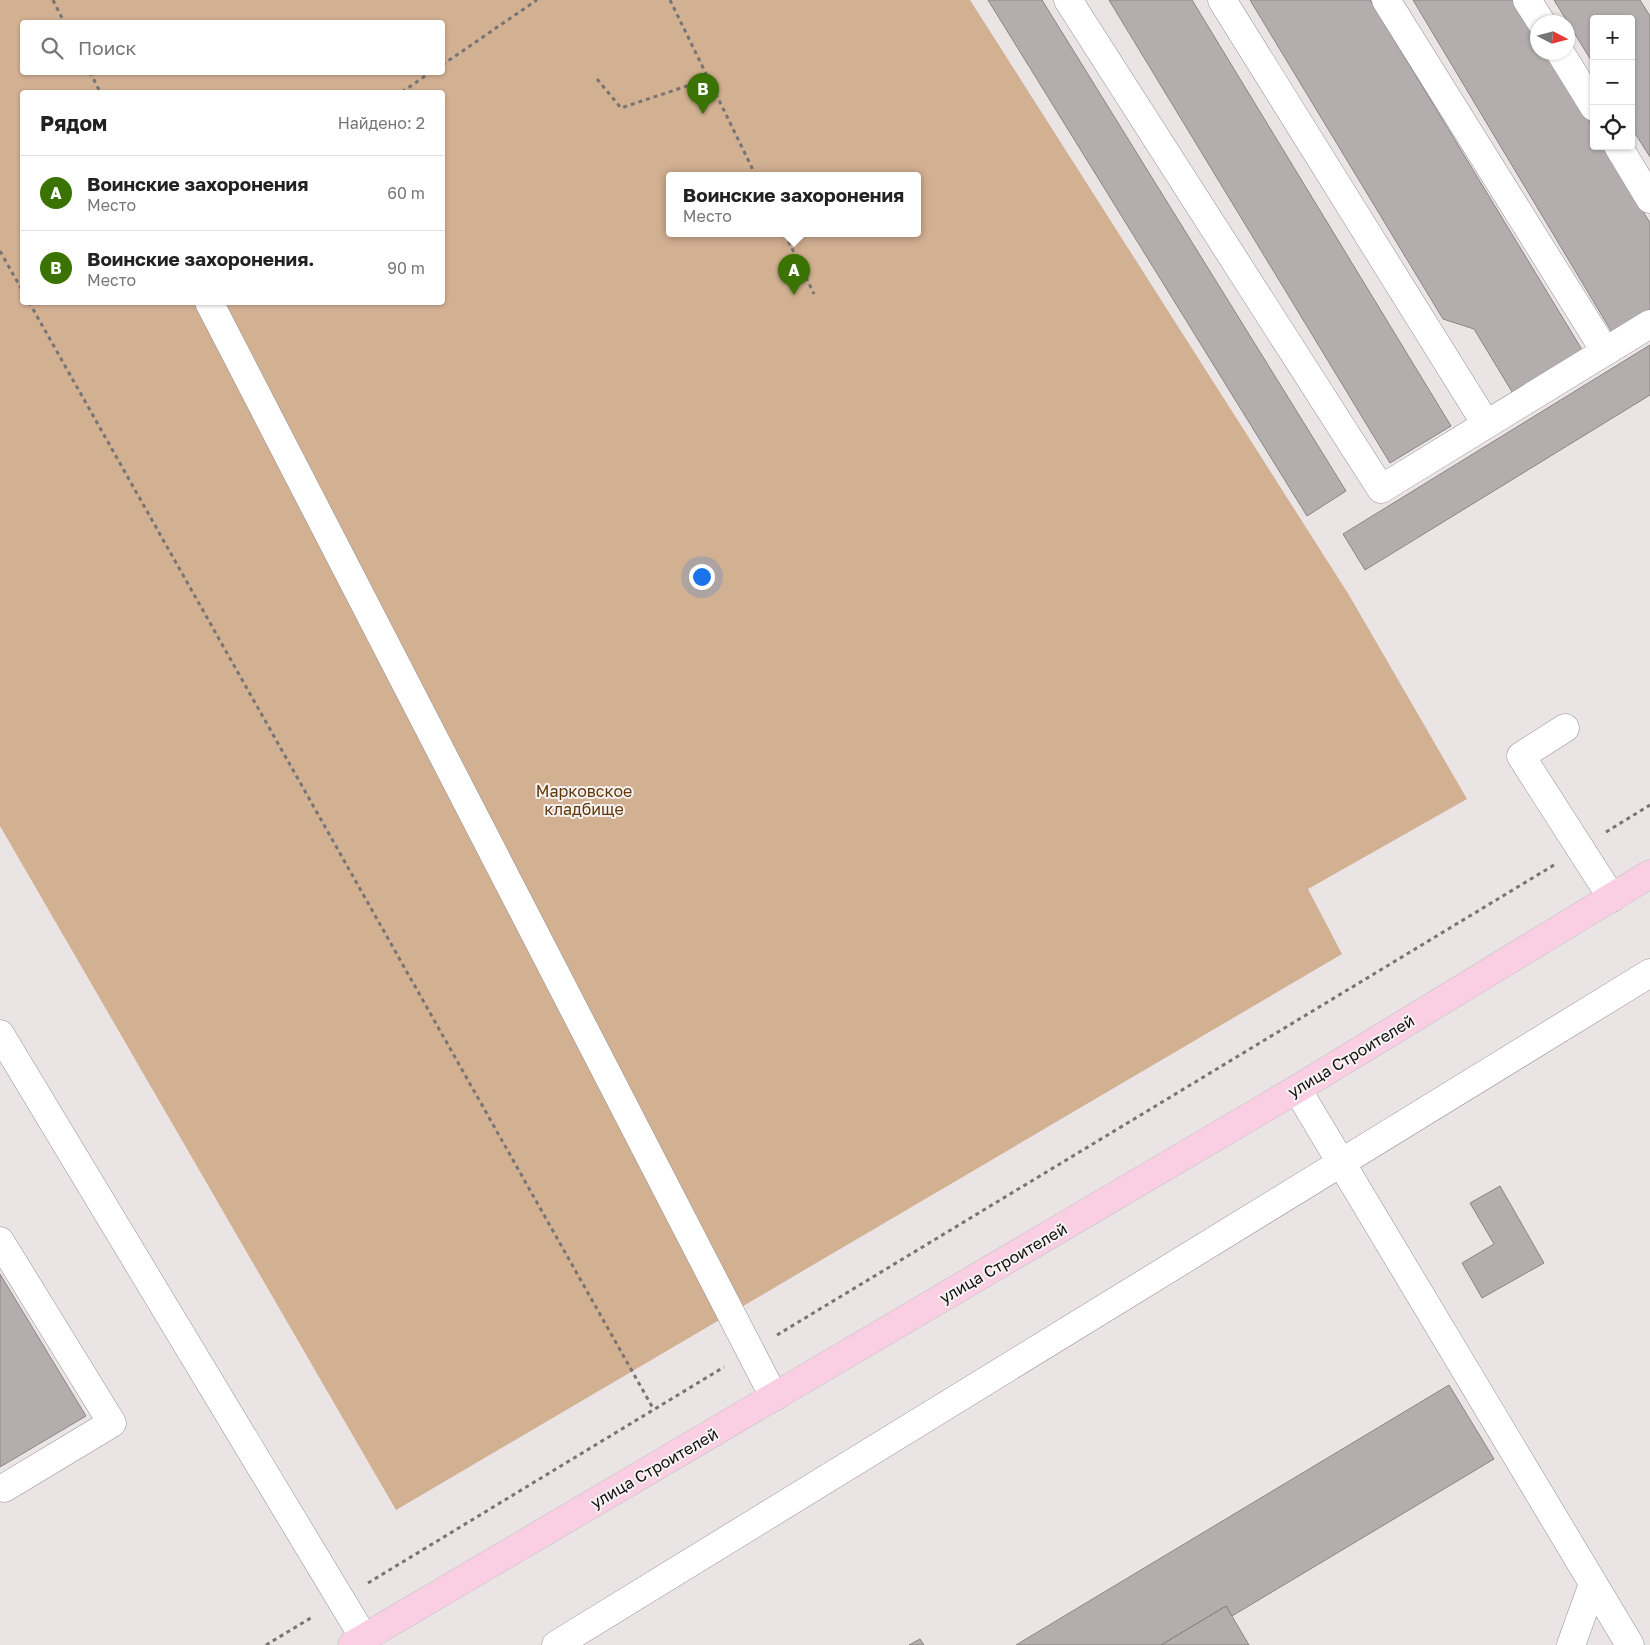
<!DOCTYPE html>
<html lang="ru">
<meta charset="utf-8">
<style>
body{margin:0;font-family:"Golos Text",sans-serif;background:#f6f6f6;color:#222}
.controls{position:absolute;right:15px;top:15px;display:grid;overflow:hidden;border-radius:5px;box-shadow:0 1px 4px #0004}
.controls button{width:45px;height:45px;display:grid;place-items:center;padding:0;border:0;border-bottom:1px solid #e0e0e0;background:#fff;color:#222;font:25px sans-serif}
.compass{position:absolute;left:1530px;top:15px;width:45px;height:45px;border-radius:50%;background:#fff;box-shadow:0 1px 4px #0004;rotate:96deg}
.you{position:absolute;left:701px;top:576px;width:18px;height:18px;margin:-12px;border:4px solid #fff;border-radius:50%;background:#1a73e8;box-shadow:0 0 0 8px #1a73e833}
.badge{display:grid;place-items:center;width:32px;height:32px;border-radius:50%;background:#3a7302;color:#fff;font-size:16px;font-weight:700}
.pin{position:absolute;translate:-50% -41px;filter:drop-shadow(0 1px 2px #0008)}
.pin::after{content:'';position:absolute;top:26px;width:18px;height:15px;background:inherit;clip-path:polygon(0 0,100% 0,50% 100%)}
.popup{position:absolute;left:666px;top:172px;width:255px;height:65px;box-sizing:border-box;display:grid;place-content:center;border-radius:5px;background:#fff;filter:drop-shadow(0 1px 4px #0005);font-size:16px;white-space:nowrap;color:#767676}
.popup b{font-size:19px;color:#222}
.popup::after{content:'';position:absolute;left:50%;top:100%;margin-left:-10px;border:10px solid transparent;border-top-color:#fff}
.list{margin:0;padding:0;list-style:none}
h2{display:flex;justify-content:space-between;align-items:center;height:65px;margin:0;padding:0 20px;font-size:21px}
h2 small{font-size:16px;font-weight:400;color:#767676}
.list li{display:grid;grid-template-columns:32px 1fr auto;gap:15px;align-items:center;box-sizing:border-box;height:75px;padding:0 20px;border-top:1px solid #e0e0e0}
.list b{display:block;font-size:19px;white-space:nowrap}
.list p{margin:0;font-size:16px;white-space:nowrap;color:#767676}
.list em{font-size:16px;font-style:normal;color:#767676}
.icon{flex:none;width:28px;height:28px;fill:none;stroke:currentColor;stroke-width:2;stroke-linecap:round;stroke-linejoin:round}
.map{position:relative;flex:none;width:1650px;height:1645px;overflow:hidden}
.search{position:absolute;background:#fff;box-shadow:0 1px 4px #0004;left:20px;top:20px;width:425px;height:55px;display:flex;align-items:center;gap:12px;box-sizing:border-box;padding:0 18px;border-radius:5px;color:#767676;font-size:19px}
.panel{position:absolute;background:#fff;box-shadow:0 1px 4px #0004;left:20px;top:90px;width:425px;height:215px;border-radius:5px}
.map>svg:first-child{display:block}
</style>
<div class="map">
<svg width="1650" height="1645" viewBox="0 0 1650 1645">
<rect width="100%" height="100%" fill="#eae4e5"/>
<path fill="#d2b092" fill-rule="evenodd" d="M 0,0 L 970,0 L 1349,595 L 1467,799 L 1308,889 L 1342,954 L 396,1510 L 0,826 ZM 22,22 L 442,22 L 442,72 L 22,72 ZM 22,92 L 442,92 L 442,302 L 22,302 ZM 670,176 L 918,176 L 918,234 L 670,234 Z"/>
<path fill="#b3aead" stroke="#8a8584" d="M 988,0 L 1042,0 L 1346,491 L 1307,516 Z
M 1109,0 L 1192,0 L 1451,426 L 1390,463 Z
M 1250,0 L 1370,0 L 1584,353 L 1514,395 L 1474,329 L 1443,319 Z
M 1413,0 L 1516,0 L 1538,35 L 1538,52 L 1548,52 L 1594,129 L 1594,146 L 1604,146 L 1650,223 L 1650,312 L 1613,334 Z
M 1554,0 L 1640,0 L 1650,16 L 1650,157 L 1631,127 L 1631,19 L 1594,19 L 1594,65 Z
M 1650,345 L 1650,395 L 1365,570 L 1343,534 Z
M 1500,1186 L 1544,1263 L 1482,1298 L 1462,1263 L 1494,1244 L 1470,1203 Z
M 0,1274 L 86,1416 L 0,1467 Z
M 1449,1385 L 1494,1459 L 1232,1616 L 1226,1606 L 1161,1645 L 1016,1645 Z
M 1226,1606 L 1249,1645 L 1161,1645 Z
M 920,1639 L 924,1645 L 909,1645 Z"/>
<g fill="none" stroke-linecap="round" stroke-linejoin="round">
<g stroke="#979192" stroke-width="29">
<path id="minor" d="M 1068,0 L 1381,489 L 1650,324
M 1222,0 L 1486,424
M 1386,0 L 1605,351
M 1527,0 L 1541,22
M 1560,52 L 1594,107
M 1618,146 L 1650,199
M 209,302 L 774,1397
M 1565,728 L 1521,756 L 1612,898
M 0,1034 L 364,1638
M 1297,1089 L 1630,1645
M 0,1241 L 112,1423 L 4,1488
M 556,1645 L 1650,973
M 1571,1645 L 1593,1584"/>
</g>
<g stroke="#c1c1c1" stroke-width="29">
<path id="major" d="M 352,1645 L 1297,1089 L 1650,874"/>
</g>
<path stroke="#787474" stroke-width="3" stroke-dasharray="4 4" stroke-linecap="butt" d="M 53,0 L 64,22
M 670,0 L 756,176
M 442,65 L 537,0
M 90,72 L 100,92
M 597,79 L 621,108 L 708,79
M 402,92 L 431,72
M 785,234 L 814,294
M 0,251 L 22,290
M 29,302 L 654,1410
M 1606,832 L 1650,805
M 777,1335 L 1554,865
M 368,1583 L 724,1367
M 266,1645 L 314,1616"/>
<use href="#minor" stroke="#fff" stroke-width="28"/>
<use href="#major" stroke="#facee3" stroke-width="28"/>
</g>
<g text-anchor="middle" stroke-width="4" stroke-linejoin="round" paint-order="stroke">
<g font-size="16" fill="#623708" stroke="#f7f2f2">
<text x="584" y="797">Марковское<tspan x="584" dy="18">кладбище</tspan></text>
</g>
<g font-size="16" fill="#110f0f" stroke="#f7f2f2">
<text transform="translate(1351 1056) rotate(-31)" y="6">улица Строителей</text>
<text transform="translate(1003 1263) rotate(-30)" y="6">улица Строителей</text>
<text transform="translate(654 1468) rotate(-30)" y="6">улица Строителей</text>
</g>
</g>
</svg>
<div class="controls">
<button>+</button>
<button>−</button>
<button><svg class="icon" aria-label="locate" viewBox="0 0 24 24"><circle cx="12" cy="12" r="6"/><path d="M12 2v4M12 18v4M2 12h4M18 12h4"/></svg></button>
</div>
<svg class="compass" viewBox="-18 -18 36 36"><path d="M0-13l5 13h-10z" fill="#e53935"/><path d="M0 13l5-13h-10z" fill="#767676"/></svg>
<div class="you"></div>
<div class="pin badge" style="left:794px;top:295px">A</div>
<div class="popup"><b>Воинские захоронения</b>Место</div>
<div class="pin badge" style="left:703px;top:114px">B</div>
<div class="search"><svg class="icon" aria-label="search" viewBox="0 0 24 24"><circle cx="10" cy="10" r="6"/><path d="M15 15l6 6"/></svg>Поиск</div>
<section class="panel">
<h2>Рядом<small>Найдено: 2</small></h2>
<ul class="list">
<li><span class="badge">A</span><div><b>Воинские захоронения</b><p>Место</p></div><em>60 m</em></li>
<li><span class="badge">B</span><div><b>Воинские захоронения.</b><p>Место</p></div><em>90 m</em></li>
</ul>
</section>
</div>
